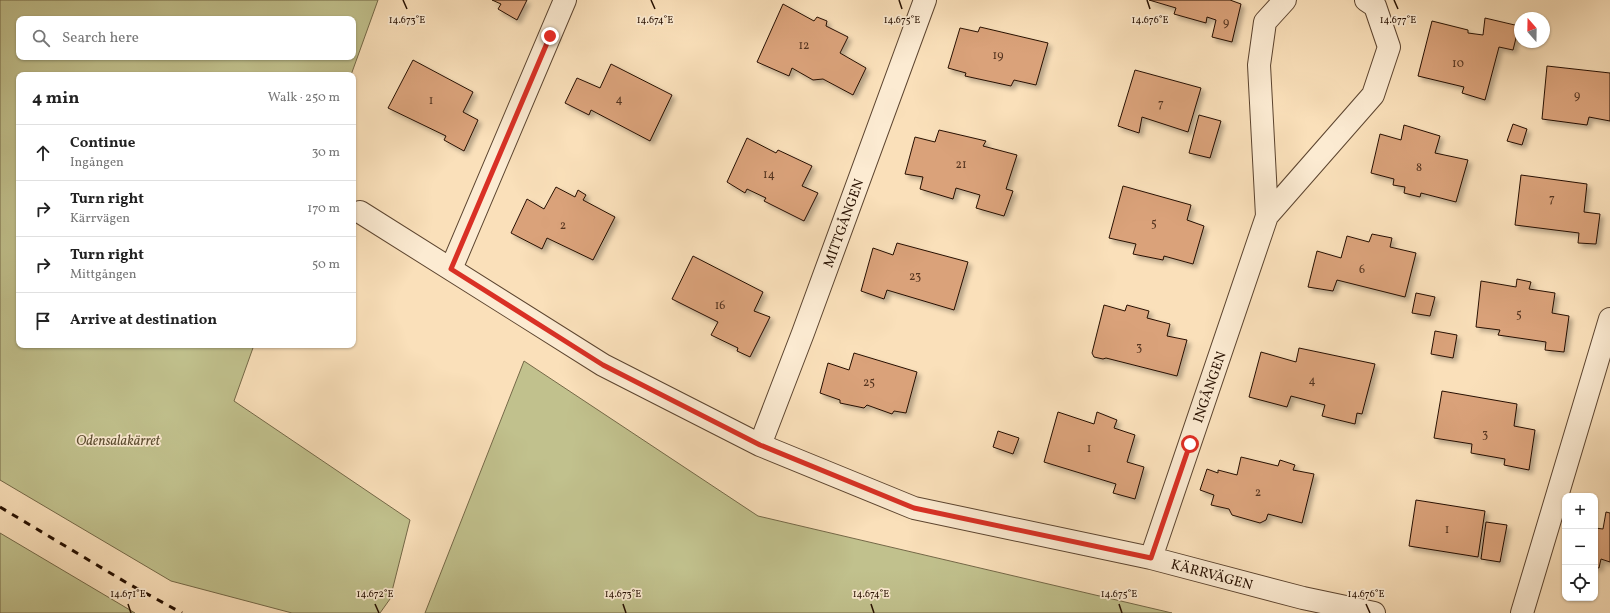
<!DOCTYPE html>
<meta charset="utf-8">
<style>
body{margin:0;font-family:Vollkorn,serif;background:#f6f6f6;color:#222}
.controls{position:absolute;right:12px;bottom:12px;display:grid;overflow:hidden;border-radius:8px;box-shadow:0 1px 3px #0004}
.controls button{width:36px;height:36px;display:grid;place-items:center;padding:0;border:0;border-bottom:1px solid #e0e0e0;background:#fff;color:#222;font:20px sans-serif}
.compass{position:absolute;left:1514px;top:12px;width:36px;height:36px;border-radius:50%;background:#fff;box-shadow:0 1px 3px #0004;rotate:340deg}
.stop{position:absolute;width:12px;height:12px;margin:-9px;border:3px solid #d93025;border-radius:50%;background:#fff}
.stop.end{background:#d93025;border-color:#fff;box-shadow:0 1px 4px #0008}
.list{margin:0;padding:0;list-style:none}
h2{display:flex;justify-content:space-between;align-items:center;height:52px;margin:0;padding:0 16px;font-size:17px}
h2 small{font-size:13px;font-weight:400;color:#767676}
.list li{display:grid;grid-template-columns:26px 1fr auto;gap:12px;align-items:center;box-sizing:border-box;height:56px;padding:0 16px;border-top:1px solid #e0e0e0}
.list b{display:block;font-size:15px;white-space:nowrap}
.list p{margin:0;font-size:13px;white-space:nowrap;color:#767676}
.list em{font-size:13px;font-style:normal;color:#767676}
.icon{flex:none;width:22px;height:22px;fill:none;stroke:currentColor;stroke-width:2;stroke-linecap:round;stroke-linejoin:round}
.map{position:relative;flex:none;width:1610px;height:613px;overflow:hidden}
.search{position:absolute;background:#fff;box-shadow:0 1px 3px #0004;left:16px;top:16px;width:340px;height:44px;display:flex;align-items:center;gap:10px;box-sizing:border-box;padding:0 14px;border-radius:8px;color:#767676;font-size:15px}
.panel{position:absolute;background:#fff;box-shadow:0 1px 3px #0004;left:16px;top:72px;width:340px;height:276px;border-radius:8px}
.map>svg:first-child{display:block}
</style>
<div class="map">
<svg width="1610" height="613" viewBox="0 0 1610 613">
<defs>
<filter id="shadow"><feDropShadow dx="3.5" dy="3.5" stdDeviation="2" flood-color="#0004"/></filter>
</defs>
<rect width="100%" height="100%" fill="#fae0ba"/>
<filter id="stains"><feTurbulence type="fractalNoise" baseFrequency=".005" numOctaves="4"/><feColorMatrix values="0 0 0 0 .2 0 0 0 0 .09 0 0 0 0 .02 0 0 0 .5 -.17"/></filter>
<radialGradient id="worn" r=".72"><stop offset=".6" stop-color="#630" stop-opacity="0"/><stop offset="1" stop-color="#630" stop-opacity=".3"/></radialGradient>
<path fill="#c1c18d" stroke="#746847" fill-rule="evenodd" d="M 0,0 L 378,0 L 351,75 L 19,75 L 19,345 L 254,345 L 234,401 L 410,520 L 390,599 L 380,613 L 292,613 L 171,581 L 0,480 ZM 19,19 L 353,19 L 353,57 L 19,57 Z
M 524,361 L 758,516 L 1172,613 L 425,613 Z
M 0,533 L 135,613 L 0,613 Z"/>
<path fill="#daa27a" stroke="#271001" filter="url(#shadow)" d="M 492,0 L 527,0 L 517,20 L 498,9 L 501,4 Z
M 1149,0 L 1230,0 L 1241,4 L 1232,42 L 1212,37 L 1216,20 L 1207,17 L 1206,23 L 1174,14 L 1176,8 Z
M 783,4 L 814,21 L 817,17 L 827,21 L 826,26 L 848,37 L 840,53 L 866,68 L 853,95 L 823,79 L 813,80 L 792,68 L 789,76 L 757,62 Z
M 1485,18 L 1519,26 L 1513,50 L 1499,47 L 1485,100 L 1462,93 L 1464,87 L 1418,76 L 1432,21 L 1468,30 L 1468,33 L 1483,35 Z
M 980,27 L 1048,43 L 1036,85 L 1014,80 L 1011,86 L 965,76 L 966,73 L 948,68 L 960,28 L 978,32 Z
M 413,60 L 473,92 L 463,112 L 478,120 L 464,151 L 444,140 L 446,136 L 388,108 Z
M 611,64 L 672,95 L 650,141 L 591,110 L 589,115 L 565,103 L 577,78 L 600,88 Z
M 1547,66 L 1610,73 L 1610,121 L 1589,117 L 1587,125 L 1542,119 Z
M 1135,70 L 1201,88 L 1188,132 L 1142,117 L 1139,133 L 1118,126 Z
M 1199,115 L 1221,121 L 1210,158 L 1189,153 Z
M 1513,124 L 1527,129 L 1522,145 L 1507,141 Z
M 1404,125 L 1440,136 L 1435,153 L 1468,160 L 1456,202 L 1421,193 L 1420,197 L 1404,193 L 1405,187 L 1393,185 L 1394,179 L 1371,173 L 1380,134 L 1401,140 Z
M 939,130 L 986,141 L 983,146 L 1017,155 L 1006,189 L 1013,191 L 1004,216 L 976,208 L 980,195 L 956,188 L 953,199 L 920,189 L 923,177 L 905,174 L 915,137 L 935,142 Z
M 747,138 L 776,153 L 778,150 L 812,166 L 802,186 L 818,193 L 804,221 L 764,201 L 766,198 L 747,189 L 745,193 L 727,182 Z
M 1521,175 L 1587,184 L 1584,212 L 1600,214 L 1596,244 L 1578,243 L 1579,233 L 1515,225 Z
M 1123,186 L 1191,205 L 1187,220 L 1204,226 L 1193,264 L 1164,256 L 1163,260 L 1133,254 L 1136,244 L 1109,238 Z
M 556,187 L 575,197 L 578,190 L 586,195 L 583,200 L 615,217 L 593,260 L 547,238 L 542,249 L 511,233 L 527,199 L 544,209 Z
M 1372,234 L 1392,238 L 1390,247 L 1416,253 L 1405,297 L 1337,280 L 1333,291 L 1308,287 L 1317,251 L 1341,258 L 1347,236 L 1369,242 Z
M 897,243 L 968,262 L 954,310 L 887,290 L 884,299 L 861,291 L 873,248 L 893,255 Z
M 693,256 L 763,292 L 754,311 L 770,317 L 750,357 L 737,351 L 738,348 L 711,335 L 718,322 L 672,299 Z
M 1517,279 L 1531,282 L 1529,289 L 1555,293 L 1552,313 L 1569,316 L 1564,352 L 1545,350 L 1546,342 L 1498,335 L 1500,330 L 1476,327 L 1481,281 L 1516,287 Z
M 1416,293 L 1435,297 L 1430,316 L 1412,313 Z
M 1104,305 L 1125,311 L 1127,305 L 1149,311 L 1147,318 L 1170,324 L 1167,336 L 1187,340 L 1177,376 L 1106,358 L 1103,359 L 1094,357 L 1092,353 Z
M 1435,331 L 1457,335 L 1453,358 L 1431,354 Z
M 1299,348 L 1375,364 L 1362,414 L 1357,413 L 1355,424 L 1322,416 L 1325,405 L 1291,396 L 1287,407 L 1249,397 L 1261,352 L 1296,362 Z
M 854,353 L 917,372 L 906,413 L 894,411 L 892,414 L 867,405 L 864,408 L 840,403 L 840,400 L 820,393 L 828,363 L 849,370 Z
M 1442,391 L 1517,404 L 1514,426 L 1535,430 L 1529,470 L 1504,465 L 1505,459 L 1471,453 L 1472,444 L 1434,438 Z
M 1058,412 L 1094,424 L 1097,412 L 1117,420 L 1114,428 L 1135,435 L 1127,462 L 1144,467 L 1135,499 L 1113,493 L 1116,484 L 1044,462 Z
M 998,431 L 1019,438 L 1013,454 L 993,447 Z
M 1241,457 L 1278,466 L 1280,460 L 1295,465 L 1293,470 L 1314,474 L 1302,523 L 1268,514 L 1266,520 L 1260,523 L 1232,515 L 1229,509 L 1211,505 L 1214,495 L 1200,490 L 1207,469 L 1218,473 L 1218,470 L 1237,475 Z
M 1416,500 L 1485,511 L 1478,557 L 1409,546 Z
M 1606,512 L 1610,513 L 1610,562 L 1601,559 L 1599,568 L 1595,567 L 1595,528 L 1603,529 Z
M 1486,522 L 1507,525 L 1500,562 L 1481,559 Z"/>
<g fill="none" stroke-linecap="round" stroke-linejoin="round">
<g stroke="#5c442f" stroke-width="24">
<path id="minor" d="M 360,212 L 603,365 L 760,445 L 914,508 L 1151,558 L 1303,598 L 1374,613
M 1267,216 L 1373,95 L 1389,47 L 1375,6 L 1366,0
M 451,269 L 565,0
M 760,445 L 803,333 L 925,0
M 1151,558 L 1267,216 L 1259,65 L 1265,22 L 1285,0
M 1522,613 L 1610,319"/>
</g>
<use href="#minor" stroke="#fcebd2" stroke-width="22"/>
<path stroke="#271001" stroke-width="3" stroke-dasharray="7 7" stroke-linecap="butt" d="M 0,507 L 127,583 L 182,613"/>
</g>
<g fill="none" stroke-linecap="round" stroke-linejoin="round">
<path stroke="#d93025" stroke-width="5" d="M 550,36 L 451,269 L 603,365 L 760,445 L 914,508 L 1151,558 L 1190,444"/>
</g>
<path fill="none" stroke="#271001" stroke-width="1.5" d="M 403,0 L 407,9M 651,0 L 655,9M 899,0 L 902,9M 1147,0 L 1150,9M 1394,0 L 1398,9M 128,604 L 131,613M 375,604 L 379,613M 623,604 L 626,613M 871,604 L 874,613M 1119,604 L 1122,613M 1366,604 L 1370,613"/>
<g text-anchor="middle" stroke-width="3.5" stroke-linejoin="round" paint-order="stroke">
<g font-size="12" fill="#54341f">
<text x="1226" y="26">9</text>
<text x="804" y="49">12</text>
<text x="998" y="59">19</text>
<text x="1458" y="67">10</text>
<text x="1577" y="99">9</text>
<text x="619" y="103">4</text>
<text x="431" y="104">1</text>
<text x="1161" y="107">7</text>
<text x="961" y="168">21</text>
<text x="1419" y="171">8</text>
<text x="769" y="178">14</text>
<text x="1552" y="202">7</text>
<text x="1154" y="227">5</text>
<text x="563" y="229">2</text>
<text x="1362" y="273">6</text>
<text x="915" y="280">23</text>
<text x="720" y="309">16</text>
<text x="1519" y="318">5</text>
<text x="1139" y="351">3</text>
<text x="1312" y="384">4</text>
<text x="869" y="386">25</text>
<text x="1485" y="438">3</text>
<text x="1089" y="452">1</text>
<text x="1258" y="496">2</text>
<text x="1447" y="533">1</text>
</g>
<g font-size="14" fill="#271001" stroke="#fcebd2">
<text transform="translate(843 223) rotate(-70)" y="5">MITTGÅNGEN</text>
<text transform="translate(1209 387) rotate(-71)" y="5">INGÅNGEN</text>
<text transform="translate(1212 574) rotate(15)" y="5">KÄRRVÄGEN</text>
</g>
<g font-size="14" font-style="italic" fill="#5d4e32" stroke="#fcebd2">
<text x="118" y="445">Odensalakärret</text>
</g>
</g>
<g font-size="10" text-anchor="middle" fill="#271001" stroke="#fcebd2" stroke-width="3.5" stroke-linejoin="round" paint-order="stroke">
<text x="407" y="23">14.673°E</text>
<text x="655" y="23">14.674°E</text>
<text x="902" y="23">14.675°E</text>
<text x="1150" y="23">14.676°E</text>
<text x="1398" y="23">14.677°E</text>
<text x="128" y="597">14.671°E</text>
<text x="375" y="597">14.672°E</text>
<text x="623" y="597">14.673°E</text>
<text x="871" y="597">14.674°E</text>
<text x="1119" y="597">14.675°E</text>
<text x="1366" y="597">14.676°E</text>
</g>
<rect width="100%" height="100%" filter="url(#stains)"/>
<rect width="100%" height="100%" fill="url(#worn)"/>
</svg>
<div class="controls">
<button>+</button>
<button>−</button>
<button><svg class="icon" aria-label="locate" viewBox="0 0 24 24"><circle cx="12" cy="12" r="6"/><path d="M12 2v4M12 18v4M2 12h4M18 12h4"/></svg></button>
</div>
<svg class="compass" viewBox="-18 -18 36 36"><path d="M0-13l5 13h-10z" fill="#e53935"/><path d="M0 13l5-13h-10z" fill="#767676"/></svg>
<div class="stop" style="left:1190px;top:444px"></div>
<div class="stop end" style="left:550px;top:36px"></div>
<div class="search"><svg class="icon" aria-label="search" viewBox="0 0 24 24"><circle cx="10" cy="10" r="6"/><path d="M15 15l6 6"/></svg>Search here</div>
<section class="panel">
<h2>4 min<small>Walk · 250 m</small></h2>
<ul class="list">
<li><svg class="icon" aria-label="ahead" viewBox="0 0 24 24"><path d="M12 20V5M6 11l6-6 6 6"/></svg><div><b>Continue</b><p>Ingången</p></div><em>30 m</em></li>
<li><svg class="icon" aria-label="right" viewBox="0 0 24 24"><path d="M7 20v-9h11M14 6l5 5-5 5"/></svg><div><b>Turn right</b><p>Kärrvägen</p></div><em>170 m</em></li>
<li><svg class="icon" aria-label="right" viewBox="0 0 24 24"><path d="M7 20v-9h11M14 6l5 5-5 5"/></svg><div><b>Turn right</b><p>Mittgången</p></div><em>50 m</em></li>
<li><svg class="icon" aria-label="arrive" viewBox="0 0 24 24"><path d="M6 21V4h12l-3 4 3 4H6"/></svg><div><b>Arrive at destination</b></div></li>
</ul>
</section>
</div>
